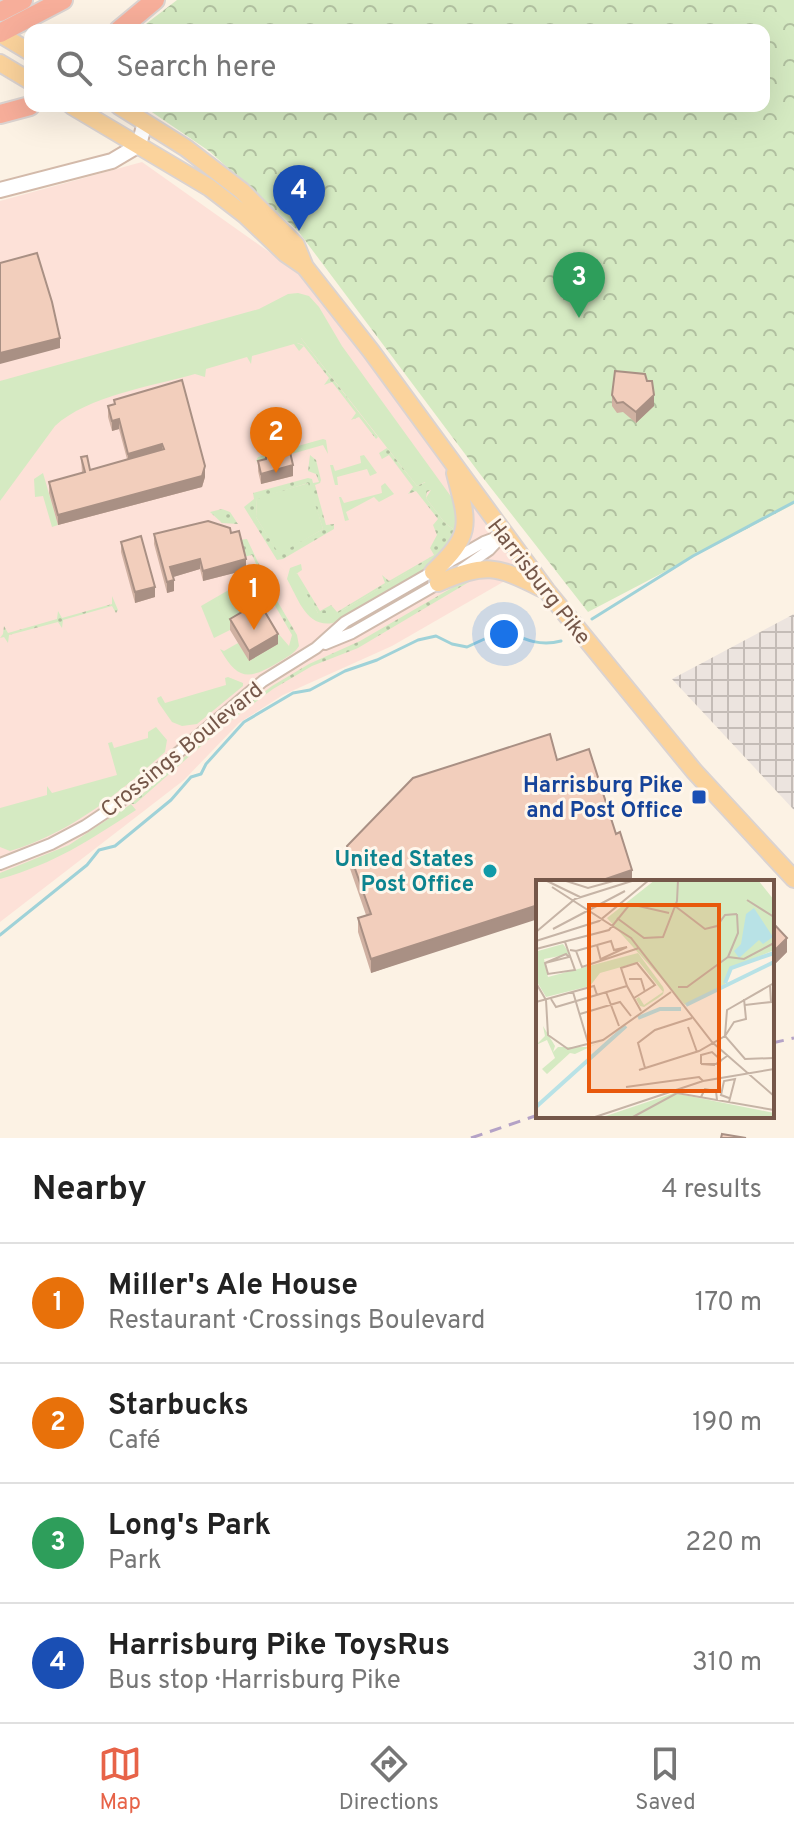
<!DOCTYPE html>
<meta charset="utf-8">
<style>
body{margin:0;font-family:Overpass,sans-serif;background:#f2f2f2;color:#222}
.you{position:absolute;left:504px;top:634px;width:28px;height:28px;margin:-20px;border:6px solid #fff;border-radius:50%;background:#1a73e8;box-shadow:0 0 0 12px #1a73e833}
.badge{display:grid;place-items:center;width:52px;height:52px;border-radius:50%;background:#e76348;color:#fff;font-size:26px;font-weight:700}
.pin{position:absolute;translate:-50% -66px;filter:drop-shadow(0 2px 4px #0008)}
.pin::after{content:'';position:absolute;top:42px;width:28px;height:24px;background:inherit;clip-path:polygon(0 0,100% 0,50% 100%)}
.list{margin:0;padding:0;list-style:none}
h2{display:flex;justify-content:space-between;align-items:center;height:104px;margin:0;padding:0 32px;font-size:34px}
h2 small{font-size:26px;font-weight:400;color:#767676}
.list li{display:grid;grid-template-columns:52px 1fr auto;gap:24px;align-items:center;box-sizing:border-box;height:120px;padding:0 32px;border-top:2px solid #e0e0e0}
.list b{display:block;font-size:30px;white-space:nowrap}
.list p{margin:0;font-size:26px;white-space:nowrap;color:#767676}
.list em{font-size:26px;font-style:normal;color:#767676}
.icon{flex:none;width:44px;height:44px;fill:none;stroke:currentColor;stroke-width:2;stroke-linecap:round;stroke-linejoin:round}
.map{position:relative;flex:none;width:794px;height:1138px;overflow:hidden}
.search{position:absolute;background:#fff;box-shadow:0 8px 32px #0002;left:24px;right:24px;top:24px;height:88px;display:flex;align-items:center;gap:20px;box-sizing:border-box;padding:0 28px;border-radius:16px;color:#767676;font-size:30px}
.sheet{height:584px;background:#fff}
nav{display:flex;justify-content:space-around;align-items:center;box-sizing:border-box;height:112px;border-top:2px solid #e0e0e0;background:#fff;font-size:22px;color:#767676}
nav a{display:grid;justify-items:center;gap:4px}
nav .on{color:#e76348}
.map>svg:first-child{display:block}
</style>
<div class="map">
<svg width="794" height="1138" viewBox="0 0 794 1138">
<defs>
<pattern id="industrial-grid" width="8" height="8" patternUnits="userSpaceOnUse" patternTransform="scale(2)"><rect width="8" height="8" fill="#ece4df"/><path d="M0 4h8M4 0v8" fill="none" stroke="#c4bcb7"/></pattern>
<pattern id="park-crowns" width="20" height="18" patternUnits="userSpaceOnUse" patternTransform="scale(2)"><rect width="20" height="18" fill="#d5eac2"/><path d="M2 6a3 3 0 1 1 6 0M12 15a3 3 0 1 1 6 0" fill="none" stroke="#b1c0a0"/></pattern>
<pattern id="garden-dots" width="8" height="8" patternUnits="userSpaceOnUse" patternTransform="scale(2)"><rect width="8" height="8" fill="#d5eac2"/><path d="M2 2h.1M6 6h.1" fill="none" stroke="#b1c0a0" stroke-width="1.8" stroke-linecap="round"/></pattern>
</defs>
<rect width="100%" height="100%" fill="#fcf2e4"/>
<path fill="#fde1d8" d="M 142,162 L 327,293 L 404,397 L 538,562 L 392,646 L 283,695 L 239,723 L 184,780 L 0,922 L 0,201 Z"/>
<path fill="url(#industrial-grid)" d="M 794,614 L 794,810 L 672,679 Z"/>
<path fill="#d5eac2" d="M 298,293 L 309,296 L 319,307 L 342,346 L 455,502 L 460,527 L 431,565 L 420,573 L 333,623 C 306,628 298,598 287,579 L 290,568 L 301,564 L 302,570 L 296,574 L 318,613 L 338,613 L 433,557 L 456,531 L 445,523 L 426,498 L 431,490 L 425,482 L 417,486 L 301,338 L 297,343 L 304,346 L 299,351 L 294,344 L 252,356 L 251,364 L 247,357 L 206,369 L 205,377 L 195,374 C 153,386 87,396 55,426 L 0,501 L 0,381 L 259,309 L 288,294 Z
M 323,439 L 326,440 L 328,454 L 323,445 L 260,463 L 256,461 L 258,457 Z
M 364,455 L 377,473 L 370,476 L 367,469 L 337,477 L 338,485 L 335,485 L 330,465 L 333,465 L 335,471 L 361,463 L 360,456 Z
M 43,473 L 58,525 L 52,527 L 43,496 L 35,497 L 34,479 Z
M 309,483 L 323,529 L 279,555 L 256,517 L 257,498 Z
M 385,483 L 394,494 L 379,502 L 374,497 L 346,512 L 349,520 L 345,521 L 339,497 L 341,497 L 344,503 L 382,493 L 381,486 Z
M 246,580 L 269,620 L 230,630 L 214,638 L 201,606 Z
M 276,631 L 289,646 L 292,635 L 297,635 L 299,646 C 294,654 287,657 279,662 C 249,680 238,681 220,649 L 224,651 L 238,643 L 250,661 Z
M 228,677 L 243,683 L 243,686 L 197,724 L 182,726 L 172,722 L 158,702 L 157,698 L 161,696 L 165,703 L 226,685 L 225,678 Z
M 156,727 L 167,740 L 165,752 C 119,793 71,833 10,851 L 0,847 L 0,808 L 47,795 L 47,786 L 52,793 L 117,775 L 108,743 L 112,742 L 114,748 L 148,738 L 148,732 Z
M 131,804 L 136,810 C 88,841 56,863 0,879 L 0,873 L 69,845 Z"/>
<path fill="url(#park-crowns)" d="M 177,0 L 794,0 L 794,504 L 588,612 L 480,474 L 298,231 L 209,151 L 143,106 L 764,106 L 764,30 L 138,30 Z"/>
<path fill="url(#garden-dots)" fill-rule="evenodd" d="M 296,338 L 301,338 L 378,437 L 376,439 L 359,417 L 351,420 L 356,413 L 332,382 L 324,385 L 329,378 L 303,345 L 295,342 Z
M 387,448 L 417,486 L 428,481 L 431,483 L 433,489 L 427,492 L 426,498 L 445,523 L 456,531 L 444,550 L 433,560 L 432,558 L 338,613 L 318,613 L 295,575 L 297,573 L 320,611 L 331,605 L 337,612 L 385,583 L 382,575 L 389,581 L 434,555 L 430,548 L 437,535 L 433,525 L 438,519 L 416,491 L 408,494 L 413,487 L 389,455 L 382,459 L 379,453 Z
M 310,455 L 316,460 L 321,480 L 320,483 L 315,485 L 326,525 L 334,524 L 334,529 L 283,559 L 277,560 L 244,507 L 254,499 L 253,493 L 308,478 L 312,479 L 313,483 L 319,482 L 316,474 L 308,471 ZM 308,483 L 323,529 L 279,554 L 256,517 L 257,499 Z
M 222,509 L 230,512 L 238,524 L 222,523 L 210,512 Z
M 247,539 L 272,592 L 297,635 L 292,635 L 259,578 L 259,570 L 252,555 L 243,557 L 230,541 Z
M 469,578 L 474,579 L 358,648 L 312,666 L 273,689 L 224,726 L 135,804 L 131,804 L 229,718 L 272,686 L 309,664 L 360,641 Z
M 112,596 L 118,610 L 116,613 L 112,606 L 63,620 L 62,628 L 58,622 L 9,635 L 8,643 L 4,637 L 0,638 L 3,634 L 4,626 L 8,633 L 57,619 L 58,611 L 62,618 L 112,604 Z"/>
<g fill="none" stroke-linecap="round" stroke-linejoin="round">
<path stroke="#9fd2d8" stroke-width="3" d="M 592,619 L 693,556 L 794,502
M 0,935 L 87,865 L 99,850 L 115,846 L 171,800 L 191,777 L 201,774 L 206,764 L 244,722 L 293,693 L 310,690 L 345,671 L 377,660 L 418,640 L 436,636 L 452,644 L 467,647 L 504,630 C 524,639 539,647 561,641"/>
<g stroke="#d0bbad" stroke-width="14">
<path id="street" d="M 462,569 L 489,550 L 502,536
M 325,644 L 352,633 L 441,582
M 0,864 L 51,844 L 85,826 L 115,806 L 263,681 L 316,648 L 345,622 L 484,542 L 503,535"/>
</g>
<g stroke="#d3baaa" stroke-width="18">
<path id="secondary" d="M 0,190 L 112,161 L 139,145 L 145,122"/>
</g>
<g stroke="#dbd3d0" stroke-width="20">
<path id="primary" d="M 0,34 L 30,52
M 0,63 L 30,81
M 72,106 L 210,188 L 245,215 L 286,254 L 305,267 L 371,351 L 546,590 L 694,771 L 794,879
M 119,106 L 186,148 L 242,191 L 296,245 L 305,267
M 433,572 C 474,533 468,524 455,473
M 438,583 C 486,563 495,565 541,588"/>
</g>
<g stroke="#dbd3d0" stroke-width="22">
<path id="highway" d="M 0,12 L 23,0
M 119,30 L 155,0
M 0,33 L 63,0
M 0,114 L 30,106"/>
</g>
<use href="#street" stroke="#fff" stroke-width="10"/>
<use href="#secondary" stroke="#fff" stroke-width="14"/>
<use href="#primary" stroke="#fbd39c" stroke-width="16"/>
<use href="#highway" stroke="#f7ae9a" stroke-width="18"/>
<path stroke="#b4a2c6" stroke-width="3" stroke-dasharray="12 8" stroke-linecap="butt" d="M 772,1043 L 794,1038
M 471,1138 L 538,1115"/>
</g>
<path fill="#d0b1a2" d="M 612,395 L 654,406 L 636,423 L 623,412 L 617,413 L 612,406 Z
M 114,400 L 205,477 L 202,487 L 58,525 L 49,493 L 49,482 L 82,473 L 81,457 L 90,470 L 127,459 L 119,429 L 112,431 L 108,417 L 108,406 L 114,405 Z
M 271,457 L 293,476 L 261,484 L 258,471 L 258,461 Z
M 154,534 L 246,570 L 203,581 L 200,569 L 173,577 L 174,591 L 167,593 L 154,544 Z
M 121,542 L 155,597 L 135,603 L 121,552 Z
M 230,619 L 278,644 L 249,661 L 230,630 Z
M 557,760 L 616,834 L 632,882 L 371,973 L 358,932 L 358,918 L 366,915 L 347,860 L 347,846 Z
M 772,922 L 787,952 L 774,965 L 772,963 Z"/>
<path fill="#a99084" d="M 60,338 L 60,348 L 0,364 L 0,353 Z
M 654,395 L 654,406 L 636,423 L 636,412 Z
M 119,419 L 119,429 L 112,431 L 112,421 Z
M 162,444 L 162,455 L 128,464 L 128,454 Z
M 293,465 L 293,476 L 261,484 L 261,474 Z
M 205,466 L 205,477 L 202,487 L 58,525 L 58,515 Z
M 200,559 L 200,569 L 170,578 L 170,567 Z
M 246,559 L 246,570 L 203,581 L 203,571 Z
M 174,580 L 174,591 L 167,593 L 167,582 Z
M 155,587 L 155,597 L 135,603 L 135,592 Z
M 278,634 L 278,644 L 249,661 L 249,651 Z
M 632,870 L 632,882 L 597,882 Z
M 538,905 L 538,919 L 371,973 L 371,959 Z
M 787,938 L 787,952 L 774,965 L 774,951 Z"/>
<path fill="#f2cebc" stroke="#a99084" stroke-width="2" d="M 37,253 L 52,302 L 60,338 L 0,353 L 0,263 Z
M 615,371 L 645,374 L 647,381 L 652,381 L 654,395 L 636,412 L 623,402 L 617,403 L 612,395 Z
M 182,380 L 205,466 L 202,476 L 58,515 L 49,482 L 85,472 L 81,457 L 87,456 L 90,470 L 164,449 L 162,444 L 128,454 L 119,419 L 112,421 L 108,406 L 115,404 L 114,400 Z
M 290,452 L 293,465 L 261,474 L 258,461 L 266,459 L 266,456 L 271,455 L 271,457 Z
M 208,521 L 230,528 L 231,533 L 239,531 L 246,559 L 203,571 L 200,559 L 170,567 L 174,580 L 167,582 L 154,534 Z
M 141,536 L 155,587 L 135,592 L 121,542 Z
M 259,602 L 278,634 L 249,651 L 230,619 Z
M 550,734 L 557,760 L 589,749 L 616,834 L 620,832 L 632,870 L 597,882 L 538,882 L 538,905 L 371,959 L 358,918 L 371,914 L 347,846 L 413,778 Z
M 772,922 L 787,938 L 774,951 L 772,949 Z
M 722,1134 L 746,1138 L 721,1138 Z"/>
<rect fill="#1a4fb4" stroke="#fff6eb" stroke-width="3" x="691" y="789" width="16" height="16" rx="4"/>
<circle fill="#0f9aa8" stroke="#fff6eb" stroke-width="3" cx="490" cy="871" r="8"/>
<g text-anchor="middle" stroke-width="6" stroke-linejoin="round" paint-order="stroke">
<g font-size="22" fill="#755749" stroke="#fff6eb">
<text transform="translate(540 581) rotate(52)" y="8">Harrisburg Pike</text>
<text transform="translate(181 749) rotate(-39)" y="8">Crossings Boulevard</text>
</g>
<g font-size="22" font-weight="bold" fill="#164399" stroke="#fff6eb" text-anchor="end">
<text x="683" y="792">Harrisburg Pike<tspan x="683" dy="25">and Post Office</tspan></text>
</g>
<g font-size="22" font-weight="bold" fill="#0d838f" stroke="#fff6eb" text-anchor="end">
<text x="474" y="866">United States<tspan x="474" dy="25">Post Office</tspan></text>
</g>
</g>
<g transform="translate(536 880)">
<rect width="238" height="238" fill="#fcf2e4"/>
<path d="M 27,64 L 34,74 L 8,79 L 12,97 L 102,73 L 127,107 L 128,110 L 127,114 L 122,118 L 108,127 L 104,126 L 100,119 L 103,117 L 108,125 L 127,112 L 103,82 L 64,93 L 54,106 L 10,117 L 0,100 L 2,71 ZM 7,146 L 19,166 L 17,172 L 22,167 L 53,167 L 75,157 L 39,174 L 34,173 L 11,194 L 6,189 L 19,178 L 11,160 L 0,165 L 9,156 Z" fill="#d5eac2"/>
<path d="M 119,0 L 222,0 L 238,20 L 238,70 L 196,88 L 189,104 L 149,125 L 71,38 ZM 138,213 L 238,233 L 238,238 L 64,238 Z" fill="#d5eac2"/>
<path d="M 218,28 L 237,57 L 227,64 L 223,60 L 203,78 L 198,71 L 205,64 L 210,34 Z" fill="#b8e2e6"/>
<path fill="none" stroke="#b8e2e6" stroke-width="4" d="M 189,103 L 195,88 L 238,73M 150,125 L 238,82M 102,138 L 124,129 L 145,129M 0,227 L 90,146"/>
<path fill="none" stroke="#c6b4a6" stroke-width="2" d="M 9,0 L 44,17M 27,0 L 52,8 L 81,0M 16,7 L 95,58 L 176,162 L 238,216M 211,20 L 238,37M 139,26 L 169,49 L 181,46 L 189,35 L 201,34M 81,38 L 108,58 L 127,57 L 141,21 L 142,0M 17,49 L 89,11M 0,52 L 39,19 L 99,0M 0,61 L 63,41 L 113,0M 61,65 L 75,61 L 78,70 L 91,67 L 65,79M 0,69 L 73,50 L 94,24 L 133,33M 34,70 L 40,71 L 46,87 L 103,68M 40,71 L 61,65 L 65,81M 192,77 L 208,79 L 238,63M 192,77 L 202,53 L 201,34M 9,83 L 30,74 L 33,77 L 9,83 L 12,94 L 39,90 L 29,62M 93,99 L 105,99 L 109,112M 0,103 L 10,120 L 12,155 L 32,169 L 67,160 L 135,112M 238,103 L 191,130 L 189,156 L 209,179 L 238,178M 142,107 L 151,107 L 192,77M 37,112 L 53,166M 70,112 L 83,146M 98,118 L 119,105 L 101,83 L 85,88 L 91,106 L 105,131M 15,119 L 20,127 L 91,106M 0,122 L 58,106 L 61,115M 209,125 L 235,122 L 234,105M 44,134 L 84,122 L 95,136M 152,147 L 161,172M 165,184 L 165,175 L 176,172 L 186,181M 179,185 L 165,184 L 180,184 L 191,176M 109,188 L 102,163 L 119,150 L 156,138M 103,190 L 163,171 L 189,156 L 198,142 L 210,139 L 208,119M 90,207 L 163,197 L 167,201M 165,217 L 169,209 L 180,211 L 181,220M 193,222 L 199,199 L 188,201 L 185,215 L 193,218M 56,238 L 167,201 L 238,189M 95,238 L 141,213 L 238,230"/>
<path fill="#e8590c" fill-opacity="0.15" stroke="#e8590c" stroke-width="4" d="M 53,25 L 183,25 L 183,211 L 53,211 Z"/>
<rect width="238" height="238" fill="none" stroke="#755749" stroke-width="4"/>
</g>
</svg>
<div class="you"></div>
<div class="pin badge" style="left:254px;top:630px;background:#e8710a">1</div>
<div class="pin badge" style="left:276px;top:473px;background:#e8710a">2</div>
<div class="pin badge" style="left:579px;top:318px;background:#2e9e5b">3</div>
<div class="pin badge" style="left:299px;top:231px;background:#1a4fb4">4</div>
<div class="search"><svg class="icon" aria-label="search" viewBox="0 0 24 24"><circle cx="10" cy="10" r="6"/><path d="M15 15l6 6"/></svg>Search here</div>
</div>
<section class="sheet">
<h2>Nearby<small>4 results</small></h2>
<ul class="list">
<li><span class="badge" style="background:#e8710a">1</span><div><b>Miller's Ale House</b><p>Restaurant · Crossings Boulevard</p></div><em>170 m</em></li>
<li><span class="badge" style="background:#e8710a">2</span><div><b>Starbucks</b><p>Café</p></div><em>190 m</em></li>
<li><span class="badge" style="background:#2e9e5b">3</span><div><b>Long's Park</b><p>Park</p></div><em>220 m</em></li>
<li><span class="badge" style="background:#1a4fb4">4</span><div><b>Harrisburg Pike ToysRus</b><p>Bus stop · Harrisburg Pike</p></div><em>310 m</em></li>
</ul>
</section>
<nav>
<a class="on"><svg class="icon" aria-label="map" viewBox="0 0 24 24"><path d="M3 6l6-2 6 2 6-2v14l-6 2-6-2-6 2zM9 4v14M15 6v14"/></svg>Map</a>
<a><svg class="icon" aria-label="directions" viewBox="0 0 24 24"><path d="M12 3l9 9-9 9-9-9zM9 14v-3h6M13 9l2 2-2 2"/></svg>Directions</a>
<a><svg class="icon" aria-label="saved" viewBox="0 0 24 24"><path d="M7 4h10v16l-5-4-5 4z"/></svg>Saved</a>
</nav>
